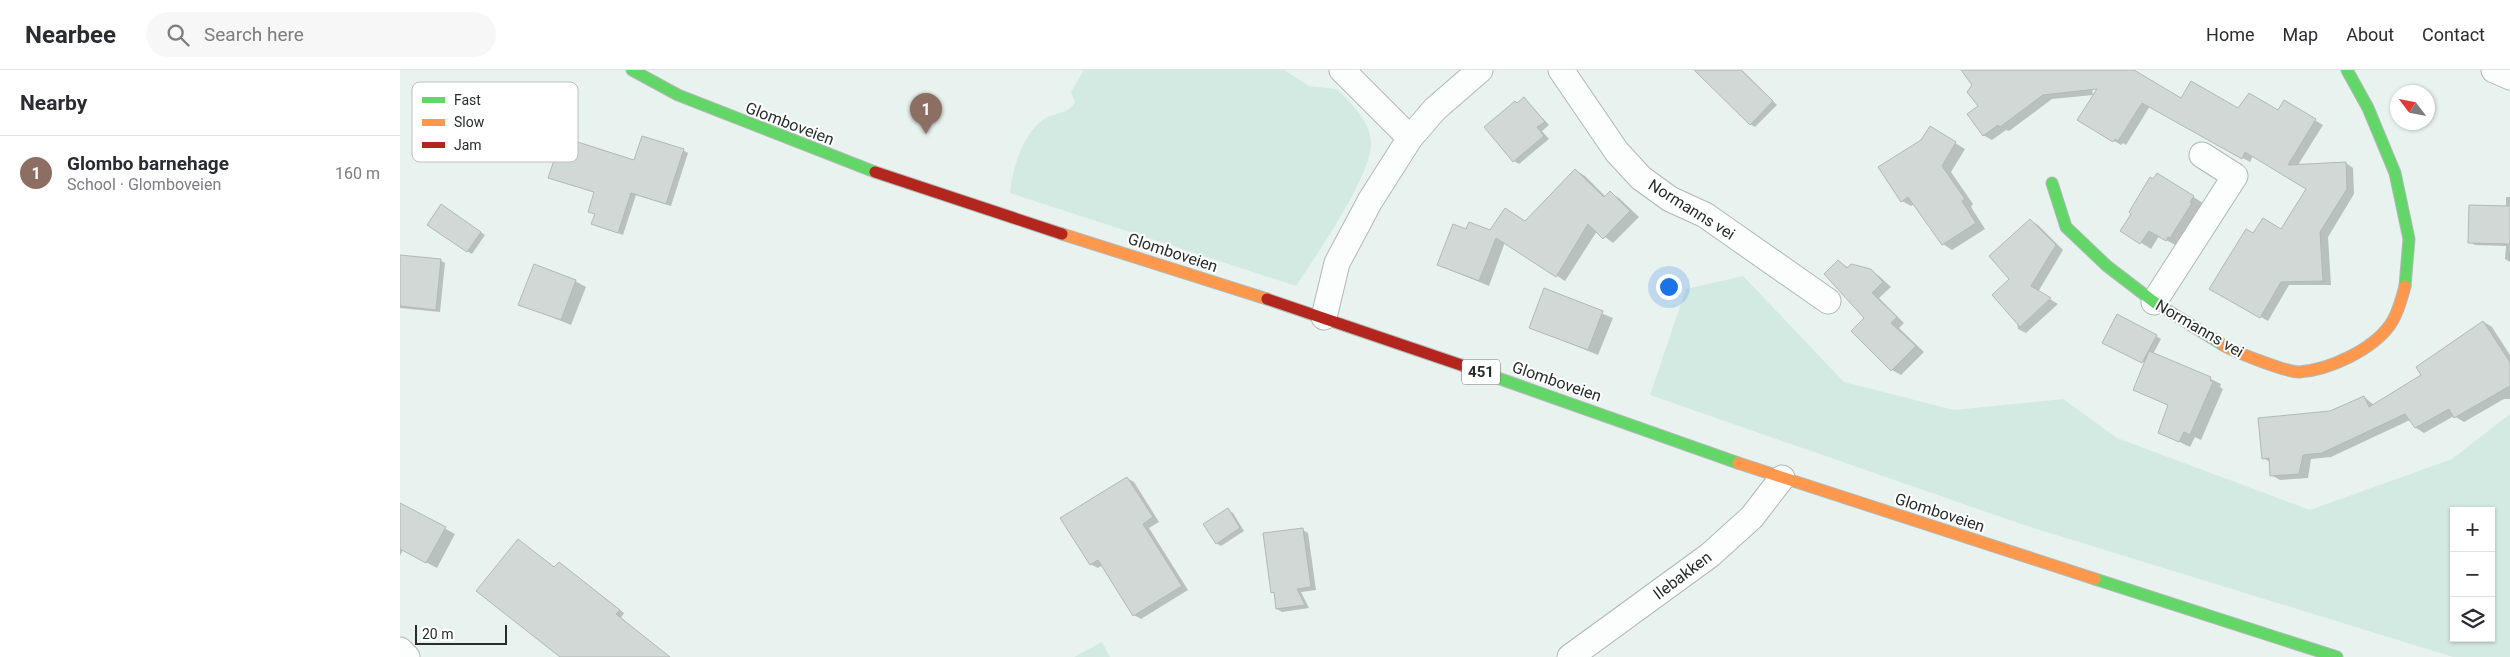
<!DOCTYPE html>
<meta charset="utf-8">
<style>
body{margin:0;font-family:Roboto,sans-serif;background:#f7f7f7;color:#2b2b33}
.controls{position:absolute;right:15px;bottom:15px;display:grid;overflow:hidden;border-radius:0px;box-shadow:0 1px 4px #0004}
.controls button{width:45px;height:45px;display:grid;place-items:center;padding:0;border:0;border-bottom:1px solid #e1e1e2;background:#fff;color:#2b2b33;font:25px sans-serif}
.compass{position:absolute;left:1990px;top:15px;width:45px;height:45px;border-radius:50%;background:#fff;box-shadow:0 1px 4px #0004;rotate:302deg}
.scale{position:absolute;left:15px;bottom:12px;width:92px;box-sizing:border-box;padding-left:5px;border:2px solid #272d2b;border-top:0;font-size:14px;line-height:18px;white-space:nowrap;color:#272d2b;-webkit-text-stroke:4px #fff;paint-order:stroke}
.you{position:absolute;left:1268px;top:216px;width:18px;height:18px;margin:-12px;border:4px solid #fff;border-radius:50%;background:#1a73e8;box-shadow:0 0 0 8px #1a73e833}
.badge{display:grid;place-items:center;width:32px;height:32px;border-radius:50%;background:#6b7270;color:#fff;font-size:16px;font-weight:700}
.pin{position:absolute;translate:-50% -41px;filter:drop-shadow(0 1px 2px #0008)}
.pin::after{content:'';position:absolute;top:26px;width:18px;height:15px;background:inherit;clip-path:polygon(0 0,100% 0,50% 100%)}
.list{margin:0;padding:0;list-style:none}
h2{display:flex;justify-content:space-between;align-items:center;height:65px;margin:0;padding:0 20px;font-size:21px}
h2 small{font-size:16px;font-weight:400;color:#7c7c81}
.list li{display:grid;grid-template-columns:32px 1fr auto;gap:15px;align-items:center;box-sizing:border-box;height:75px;padding:0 20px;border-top:1px solid #e1e1e2}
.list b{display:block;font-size:19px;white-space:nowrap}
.list p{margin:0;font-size:16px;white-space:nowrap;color:#7c7c81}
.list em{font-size:16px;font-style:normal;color:#7c7c81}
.icon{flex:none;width:28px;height:28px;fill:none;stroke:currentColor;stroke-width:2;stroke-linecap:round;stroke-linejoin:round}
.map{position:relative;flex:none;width:2110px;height:587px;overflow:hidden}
header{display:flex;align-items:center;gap:30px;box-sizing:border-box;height:70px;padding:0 25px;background:#fff;border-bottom:1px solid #e1e1e2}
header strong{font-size:24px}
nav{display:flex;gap:28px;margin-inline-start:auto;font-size:18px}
.search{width:350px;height:45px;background:#f7f7f7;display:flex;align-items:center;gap:12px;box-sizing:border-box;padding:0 18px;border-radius:28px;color:#7c7c81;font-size:19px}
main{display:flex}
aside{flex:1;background:#fff}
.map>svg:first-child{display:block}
</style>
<header>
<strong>Nearbee</strong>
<div class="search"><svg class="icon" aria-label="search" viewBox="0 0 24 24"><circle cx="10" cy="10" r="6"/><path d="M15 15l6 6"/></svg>Search here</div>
<nav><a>Home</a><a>Map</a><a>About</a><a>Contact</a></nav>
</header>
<main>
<aside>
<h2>Nearby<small></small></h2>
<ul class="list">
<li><span class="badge" style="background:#8d6e63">1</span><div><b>Glombo barnehage</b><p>School · Glomboveien</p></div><em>160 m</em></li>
</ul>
</aside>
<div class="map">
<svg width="2110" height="587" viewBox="0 0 2110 587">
<rect width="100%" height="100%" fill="#e8f2ef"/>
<path fill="#d3eae2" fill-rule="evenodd" d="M 684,0 L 884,0 L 909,16 L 937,19 C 951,33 971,52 971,74 C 971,106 916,186 896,216 L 610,123 C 612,99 624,60 646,48 C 658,42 668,44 675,32 L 671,22 Z
M 1343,206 L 1444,312 L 1554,340 L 1663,329 L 1717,368 L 1910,440 L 2052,389 L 2110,344 L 2110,587 L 2053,587 L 1621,454 L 1250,325 L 1286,219 ZM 2054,441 L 2091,441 L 2091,568 L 2054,568 Z
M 702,572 L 710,587 L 674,587 Z"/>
<path fill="#0003" d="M 1317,0 L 1342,0 L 1377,35 L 1355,57 L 1350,54 Z
M 1566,0 L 1690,0 L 1693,25 L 1652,29 L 1609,61 L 1606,60 L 1592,70 L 1583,65 L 1580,37 L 1574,15 Z
M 1709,0 L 1732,0 L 1781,30 L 1839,39 L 1879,42 L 1884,32 L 1923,55 L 1898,95 L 1946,93 L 1953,98 L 1954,124 L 1928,167 L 1931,215 L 1889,215 L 1868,251 L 1811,219 L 1853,165 L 1881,160 L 1907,118 L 1853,86 L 1850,92 L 1750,36 L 1726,75 L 1723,73 L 1721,75 L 1679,50 Z
M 1124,28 L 1149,55 L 1142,61 L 1149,69 L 1119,94 L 1114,91 L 1117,34 Z
M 1530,58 L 1565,79 L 1551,102 L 1573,134 L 1571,137 L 1585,159 L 1552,180 L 1543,174 L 1514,134 L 1511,136 L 1502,131 L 1522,71 Z
M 283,80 L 288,83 L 271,136 L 236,125 L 223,165 L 198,156 L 196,145 L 190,141 L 196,123 L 155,110 Z
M 1175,100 L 1185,106 L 1206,127 L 1210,123 L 1219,128 L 1239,147 L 1213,173 L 1197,161 L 1165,211 L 1105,172 L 1089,216 L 1039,195 L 1067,161 L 1090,162 L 1125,152 Z
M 1768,111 L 1803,133 L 1777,176 L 1759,166 L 1751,179 L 1722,161 Z
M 2106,127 L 2110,127 L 2110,192 L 2105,189 L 2106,176 L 2075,175 L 2070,172 L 2106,137 Z
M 46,139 L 85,165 L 72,184 L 67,181 Z
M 1630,150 L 1638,155 L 1663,180 L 1638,222 L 1658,234 L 1626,263 L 1618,259 L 1611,209 Z
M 0,186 L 40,190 L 45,193 L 40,242 L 0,238 Z
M 1438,191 L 1449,198 L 1470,200 L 1479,206 L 1491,217 L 1479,228 L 1504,253 L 1499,258 L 1524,282 L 1501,305 L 1492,300 L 1452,261 L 1466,248 Z
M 175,211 L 186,217 L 171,255 L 120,234 Z
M 1145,220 L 1213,248 L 1198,285 L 1130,257 Z
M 2084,252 L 2092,257 L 2110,285 L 2110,329 L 2104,329 L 2064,352 L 2054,346 L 2024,363 L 2016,358 L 2010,350 L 1931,387 L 1911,389 L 1908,408 L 1880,410 L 1871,405 L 1870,392 L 1863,388 L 1931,343 L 1964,327 L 1974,335 L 2023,306 Z
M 1756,266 L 1761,269 L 1753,284 L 1811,309 L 1821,314 L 1820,317 L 1823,319 L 1801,370 L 1795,367 L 1790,377 L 1759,362 L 1769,336 L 1734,319 L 1745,293 L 1709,275 Z
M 727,408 L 734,412 L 759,452 L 749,458 L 788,520 L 741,549 L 734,545 L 703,495 L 698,498 L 690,494 Z
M 0,434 L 55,464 L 37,498 L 3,480 L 0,486 Z
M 828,440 L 833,443 L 844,461 L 821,476 L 816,473 Z
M 903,460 L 908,463 L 916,520 L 901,522 L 909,538 L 882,542 L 877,539 L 875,524 L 872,522 Z
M 164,497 L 224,543 L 221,548 L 269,587 L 163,587 L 155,498 Z"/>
<path fill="#d1d8d6" stroke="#b2b9b7" d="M 1294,0 L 1341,0 L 1373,31 L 1350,55 Z
M 1561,0 L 1734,0 L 1781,28 L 1791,11 L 1838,38 L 1849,23 L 1878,40 L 1884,30 L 1916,49 L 1888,95 L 1946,92 L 1947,119 L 1920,162 L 1923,211 L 1881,212 L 1860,248 L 1809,219 L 1846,159 L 1853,163 L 1863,148 L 1881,159 L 1906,119 L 1845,82 L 1842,89 L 1742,33 L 1718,71 L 1715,69 L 1713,72 L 1677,50 L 1697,19 L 1643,25 L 1600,57 L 1598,55 L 1583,66 L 1567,44 L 1578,36 L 1567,22 L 1572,15 Z
M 1124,27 L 1145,52 L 1137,57 L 1144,66 L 1113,92 L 1084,57 L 1115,31 L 1117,33 Z
M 1530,56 L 1556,72 L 1542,96 L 1565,129 L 1562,131 L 1576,153 L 1542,175 L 1508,127 L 1501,132 L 1478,97 L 1521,70 Z
M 242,66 L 284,79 L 266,134 L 231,123 L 218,163 L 191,154 L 195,144 L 188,142 L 194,122 L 148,108 L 162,67 L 234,90 Z
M 1175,99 L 1204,127 L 1210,121 L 1230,141 L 1203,169 L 1188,154 L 1156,207 L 1096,168 L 1079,211 L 1037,195 L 1053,154 L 1066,159 L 1069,152 L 1090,160 L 1105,138 L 1125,151 Z
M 1757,103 L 1794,126 L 1790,132 L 1792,133 L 1770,168 L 1768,167 L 1766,171 L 1749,161 L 1740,174 L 1720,161 L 1731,144 L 1729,142 L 1750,107 L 1753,109 Z
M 41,134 L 81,162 L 67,182 L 27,155 Z
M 2069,135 L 2110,136 L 2110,174 L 2068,173 Z
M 1630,149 L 1656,175 L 1631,216 L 1651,228 L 1620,257 L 1592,225 L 1609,209 L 1589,186 Z
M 0,185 L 41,189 L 36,240 L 0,236 Z
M 1438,190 L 1447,198 L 1451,194 L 1471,199 L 1483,212 L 1472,223 L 1497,247 L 1491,253 L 1516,276 L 1491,301 L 1451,261 L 1464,248 L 1424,204 Z
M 134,194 L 176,210 L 161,250 L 118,235 Z
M 1144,218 L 1203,241 L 1188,280 L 1129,258 Z
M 1717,244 L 1757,265 L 1742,293 L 1702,273 Z
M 2083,251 L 2110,292 L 2110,316 L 2054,348 L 2049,339 L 2015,358 L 2005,344 L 1922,383 L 1903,385 L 1899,404 L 1870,406 L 1869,388 L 1862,389 L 1858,348 L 1930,341 L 1964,326 L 1969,337 L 2021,305 L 2016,297 Z
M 1749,281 L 1811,307 L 1810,310 L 1813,312 L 1790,365 L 1784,362 L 1779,372 L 1758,363 L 1768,335 L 1733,320 Z
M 727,407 L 753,447 L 743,454 L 782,516 L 733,546 L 698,490 L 690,495 L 660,448 Z
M 0,433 L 46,457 L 26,493 L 0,479 Z
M 828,438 L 840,458 L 816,474 L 803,454 Z
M 903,458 L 911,517 L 897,519 L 905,535 L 876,539 L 874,522 L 871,523 L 863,463 Z
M 118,469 L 154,497 L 159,492 L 220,540 L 216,544 L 270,587 L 160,587 L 76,521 Z"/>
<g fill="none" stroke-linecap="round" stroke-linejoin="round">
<g stroke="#b1b8b6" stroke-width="27">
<path id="street" d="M 942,0 L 1010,68
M 1161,0 L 1217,82 L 1241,108 L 1270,129 L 1305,145 L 1428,231
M 2094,0 L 2110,7
M 1754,232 L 1835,106 L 1802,85
M 924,247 L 937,193 L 970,131 L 1010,68 L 1035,39 L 1080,0
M 0,580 L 7,587
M 1170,587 L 1310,485 L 1352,447 L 1382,408"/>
</g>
<g stroke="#b1b8b6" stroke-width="13">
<path id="fast" d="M 232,0 L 278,25 L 475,102
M 1947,0 L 1968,38 L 1995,103 L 2009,169 L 2005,216
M 1652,113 L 1666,157 L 1707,196 L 1754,232 L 1823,275
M 1061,295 L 1338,393
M 1695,509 L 1937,587"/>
</g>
<g stroke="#b1b8b6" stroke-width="13">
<path id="slow" d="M 662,164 L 867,229
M 1823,275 C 1835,282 1886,302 1899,302 C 1929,300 1972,280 1990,255 C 1997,245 2002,228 2005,216
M 1338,393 L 1695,509"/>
</g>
<g stroke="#b1b8b6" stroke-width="13">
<path id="jam" d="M 475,102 L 662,164
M 867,229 L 1061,295"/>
</g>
<use href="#street" stroke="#fcfdfd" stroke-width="25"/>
<use href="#fast" stroke="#63d668" stroke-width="11"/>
<use href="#slow" stroke="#ff974d" stroke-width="11"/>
<use href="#jam" stroke="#b3261e" stroke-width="11"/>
</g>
<g text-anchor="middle" stroke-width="4" stroke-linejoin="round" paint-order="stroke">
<rect fill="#fff" stroke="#686c6b" stroke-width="1" x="1062" y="289.5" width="38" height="25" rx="4"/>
<g font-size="15" font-weight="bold" fill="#272d2b">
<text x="1081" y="307">451</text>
</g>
<g font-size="16" fill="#272d2b" stroke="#fff">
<text transform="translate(390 53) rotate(21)" y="6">Glomboveien</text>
<text transform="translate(1292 139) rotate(32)" y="6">Normanns vei</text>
<text transform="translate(773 182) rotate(18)" y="6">Glomboveien</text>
<text transform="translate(1800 258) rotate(30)" y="6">Normanns vei</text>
<text transform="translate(1157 311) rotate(19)" y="6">Glomboveien</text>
<text transform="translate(1540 442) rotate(18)" y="6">Glomboveien</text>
<text transform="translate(1282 505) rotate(-37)" y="6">Ilebakken</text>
</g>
</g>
<rect x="12" y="12" width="166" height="80" rx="8" fill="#fff" stroke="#bec0bf" stroke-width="1"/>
<rect x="22" y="27" width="23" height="6" fill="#63d668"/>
<rect x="22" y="49" width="23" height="7" fill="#ff974d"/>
<rect x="22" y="72" width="23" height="6" fill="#b3261e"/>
<g font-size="14" fill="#272d2b">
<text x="54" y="35">Fast</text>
<text x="54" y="57">Slow</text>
<text x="54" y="80">Jam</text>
</g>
</svg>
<div class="controls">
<button>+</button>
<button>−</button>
<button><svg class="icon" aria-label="layers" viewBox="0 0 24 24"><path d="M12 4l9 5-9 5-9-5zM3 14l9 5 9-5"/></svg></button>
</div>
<svg class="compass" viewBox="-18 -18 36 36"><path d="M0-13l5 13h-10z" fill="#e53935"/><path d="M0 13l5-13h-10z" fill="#7c7c81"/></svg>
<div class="scale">20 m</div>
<div class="you"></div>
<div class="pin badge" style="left:526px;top:64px;background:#8d6e63">1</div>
</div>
</main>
